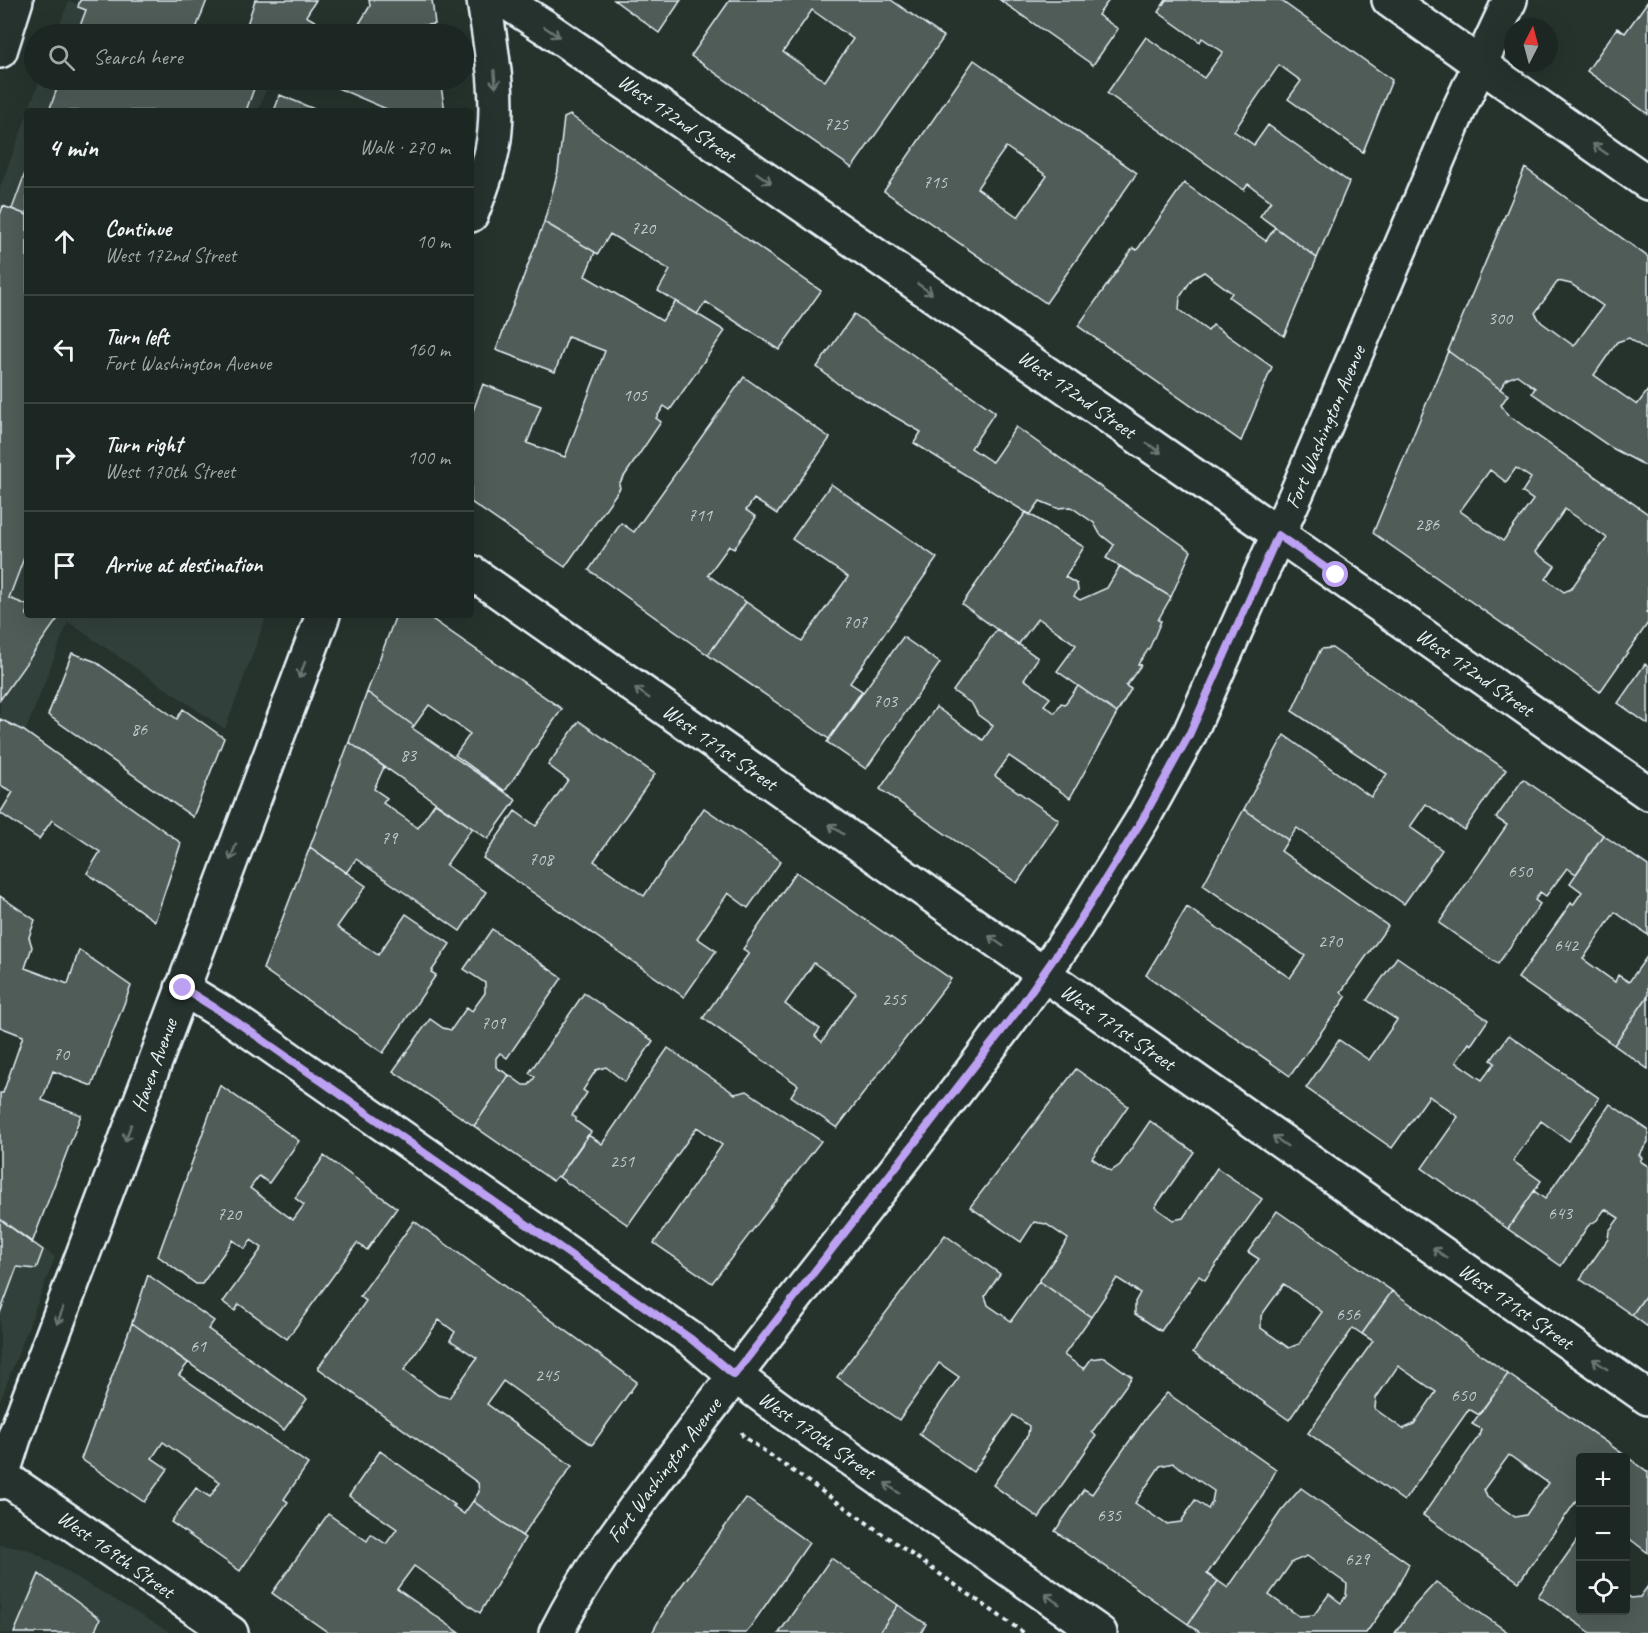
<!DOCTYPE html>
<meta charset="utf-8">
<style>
body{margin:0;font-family:Caveat,sans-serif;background:#252e2a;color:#f1f3f6}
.controls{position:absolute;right:18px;bottom:18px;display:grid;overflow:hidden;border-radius:6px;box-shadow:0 6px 24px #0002}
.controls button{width:54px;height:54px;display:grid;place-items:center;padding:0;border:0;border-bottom:2px solid #3a4340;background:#1c2622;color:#f1f3f6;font:30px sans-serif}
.compass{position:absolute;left:1504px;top:18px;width:54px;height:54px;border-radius:50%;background:#1c2622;box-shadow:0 6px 24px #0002;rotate:6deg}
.stop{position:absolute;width:18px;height:18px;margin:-14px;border:4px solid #bca0f2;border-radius:50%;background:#fff}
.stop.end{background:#bca0f2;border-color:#fff;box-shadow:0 2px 6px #0008}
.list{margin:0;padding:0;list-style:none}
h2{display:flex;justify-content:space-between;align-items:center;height:78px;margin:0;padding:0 24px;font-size:26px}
h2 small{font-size:20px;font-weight:400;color:#a0a5a5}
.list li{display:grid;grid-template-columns:39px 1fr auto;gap:18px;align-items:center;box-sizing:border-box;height:108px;padding:0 24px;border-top:2px solid #3a4340}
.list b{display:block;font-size:22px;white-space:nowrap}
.list p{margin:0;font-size:20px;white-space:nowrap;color:#a0a5a5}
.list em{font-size:20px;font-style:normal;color:#a0a5a5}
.icon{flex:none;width:33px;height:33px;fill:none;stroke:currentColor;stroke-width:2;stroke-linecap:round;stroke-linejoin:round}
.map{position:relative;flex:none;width:1648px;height:1633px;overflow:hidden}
.search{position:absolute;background:#1c2622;box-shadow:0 6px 24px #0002;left:24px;top:24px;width:450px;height:66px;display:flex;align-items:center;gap:15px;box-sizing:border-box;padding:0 21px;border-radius:33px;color:#a0a5a5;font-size:22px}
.panel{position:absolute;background:#1c2622;box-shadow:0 6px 24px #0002;left:24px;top:108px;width:450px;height:510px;border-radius:6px}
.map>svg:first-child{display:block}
</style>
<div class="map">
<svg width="1648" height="1633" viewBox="0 0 1648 1633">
<rect width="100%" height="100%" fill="#26332d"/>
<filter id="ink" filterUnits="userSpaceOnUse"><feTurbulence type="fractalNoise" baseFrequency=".0167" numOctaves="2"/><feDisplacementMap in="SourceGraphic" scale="12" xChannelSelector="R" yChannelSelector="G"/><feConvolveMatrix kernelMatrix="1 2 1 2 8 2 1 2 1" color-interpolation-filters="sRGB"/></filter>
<g filter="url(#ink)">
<path fill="#333f3a" d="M 69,1 L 159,34 L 56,34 Z
M 40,80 L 270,80 L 258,111 L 28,111 Z
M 27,115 L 27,615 L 267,615 L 225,729 L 68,622 L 0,797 L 0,188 Z
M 0,1216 L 55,1257 L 0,1401 Z
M 0,1545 L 30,1550 L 171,1633 L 0,1633 Z"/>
<path fill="#505c59" stroke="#e8f1f8" stroke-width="1.5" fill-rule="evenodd" d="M 80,0 L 207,0 L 194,34 L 77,34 L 86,10 L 78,7 Z
M 255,0 L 316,0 L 306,16 L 328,29 L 330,25 L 346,34 L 244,34 Z
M 369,0 L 432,0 L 435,24 L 396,29 L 389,34 L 353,34 L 370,6 Z
M 614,0 L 681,0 L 659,33 Z
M 730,0 L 891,0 L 944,37 L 852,168 L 691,56 ZM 812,10 L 853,39 L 825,81 L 783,52 Z
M 1000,0 L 1109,0 L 1098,15 L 1118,29 L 1093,65 Z
M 1166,0 L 1280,0 L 1392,80 L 1363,152 L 1288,99 L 1301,81 L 1279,65 L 1234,131 L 1254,145 L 1268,125 L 1349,182 L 1317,258 L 1260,216 L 1271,201 L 1248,184 L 1244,190 L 1107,93 L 1146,37 L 1204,78 L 1223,52 L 1202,38 L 1200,42 L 1158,12 Z
M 1648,1 L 1648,114 L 1587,71 L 1617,28 L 1625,33 Z
M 974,60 L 1137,173 L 1046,303 L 884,191 ZM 1006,147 L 1047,176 L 1018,217 L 977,188 Z
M 60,80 L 257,80 L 246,111 L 49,111 Z
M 319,80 L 440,80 L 445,111 L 391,111 Z
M 280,95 L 319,111 L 274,111 Z
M 570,115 L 821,291 L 779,350 L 706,302 L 697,314 L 658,291 L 670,270 L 610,234 L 598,254 L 544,222 L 558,171 L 564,118 Z
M 27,168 L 27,215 L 12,209 Z
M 1525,168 L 1648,257 L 1648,351 L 1629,338 L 1617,342 L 1594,375 L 1637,405 L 1648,390 L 1648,467 L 1612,448 L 1532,393 L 1535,388 L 1517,375 L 1507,379 L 1500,389 L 1448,351 ZM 1558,281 L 1571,284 L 1603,306 L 1574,346 L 1541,322 L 1535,313 Z
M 1184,183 L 1266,241 L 1275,227 L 1317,258 L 1284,336 L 1229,297 L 1232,293 L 1204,272 L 1192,279 L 1180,297 L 1179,310 L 1208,331 L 1213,325 L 1272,367 L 1241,441 L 1078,326 L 1133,248 L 1137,250 Z
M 3,206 L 27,215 L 27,550 L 9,598 L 27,605 L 27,615 L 59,617 L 0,700 L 0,215 Z
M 544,222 L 595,252 L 585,276 L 662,321 L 676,301 L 725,331 L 670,410 L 664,406 L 656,418 L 661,422 L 619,484 L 620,488 L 565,567 L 471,502 L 471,416 L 483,384 L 541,406 L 527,443 L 565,457 L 605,351 L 568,337 L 555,372 L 496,350 Z
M 854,314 L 995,412 L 971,448 L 992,462 L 1016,427 L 1191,551 L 1171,597 L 1106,558 L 1114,545 L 1100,534 L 1094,523 L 1071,507 L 1057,508 L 1040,501 L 1030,515 L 914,443 L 921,432 L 838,384 L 817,367 Z
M 1448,351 L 1508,395 L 1501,405 L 1508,415 L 1648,514 L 1648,609 L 1646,612 L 1648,613 L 1648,623 L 1600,692 L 1373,533 ZM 1516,468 L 1531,478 L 1522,492 L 1533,500 L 1503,541 L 1460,511 L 1490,470 L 1506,482 ZM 1565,509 L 1607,538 L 1571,589 L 1564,592 L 1546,579 L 1555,566 L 1535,552 Z
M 744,377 L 830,438 L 777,514 L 754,499 L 746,510 L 756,517 L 734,549 L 729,546 L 708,575 L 746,602 L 708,655 L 589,570 L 621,523 L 634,532 Z
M 831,484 L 937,558 L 850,683 L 862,691 L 829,739 L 708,655 L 746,602 L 802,641 L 848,577 L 792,539 Z
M 1026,512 L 1084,547 L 1065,577 L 1077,584 L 1078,590 L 1074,596 L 1080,600 L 1107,588 L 1120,566 L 1171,597 L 1158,620 L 1161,621 L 1150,647 L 1138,664 L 1141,665 L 1126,686 L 1131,689 L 1117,713 L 1057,671 L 1076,645 L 1038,618 L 1018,645 L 962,604 Z
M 396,615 L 426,615 L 562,709 L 505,791 L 455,755 L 470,734 L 429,705 L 414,726 L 367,692 Z
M 997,629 L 1038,658 L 1024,679 L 1050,698 L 1044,705 L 1055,713 L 1061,703 L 1065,704 L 1078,686 L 1117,713 L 1070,798 L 1009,756 L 995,776 L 1059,820 L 1017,883 L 880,789 L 936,707 L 983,740 L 993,726 L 978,715 L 972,704 L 953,691 Z
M 903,637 L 940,663 L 866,769 L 827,742 Z
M 1332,648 L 1506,770 L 1464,830 L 1426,804 L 1410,827 L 1442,850 L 1404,904 L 1297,828 L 1288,840 L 1244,809 L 1284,735 L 1371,797 L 1387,774 L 1292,711 L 1321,649 Z
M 72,653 L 94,661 L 177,719 L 183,709 L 224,738 L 193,817 L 48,715 Z
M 1645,664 L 1648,666 L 1648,724 L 1618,703 Z
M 367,692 L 414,726 L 412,728 L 516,800 L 488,839 L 349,742 Z
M 0,719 L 24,731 L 181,843 L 155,921 L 87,873 L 100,852 L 52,820 L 39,839 L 0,813 L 13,792 L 0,785 Z
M 579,721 L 655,774 L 594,861 L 644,896 L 704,808 L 781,861 L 748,908 L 728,893 L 697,938 L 716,951 L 684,997 L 483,858 L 515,811 L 536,826 L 568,780 L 548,765 Z
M 349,742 L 384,767 L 374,789 L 387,798 L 383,803 L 406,819 L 418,828 L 435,803 L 472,828 L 446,865 L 486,892 L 460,931 L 356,859 L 346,873 L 310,847 Z
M 1523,779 L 1603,835 L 1576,874 L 1567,868 L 1546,896 L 1540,892 L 1535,900 L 1540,904 L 1498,964 L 1439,923 L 1507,825 L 1496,818 Z
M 1244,809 L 1288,840 L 1281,851 L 1388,926 L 1341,992 L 1346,997 L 1290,1076 L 1146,975 L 1187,907 L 1290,978 L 1305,956 L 1203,885 Z
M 1603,835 L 1648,866 L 1648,935 L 1615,912 L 1583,959 L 1615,982 L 1618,975 L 1629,982 L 1648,955 L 1648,996 L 1614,1045 L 1518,978 L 1571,903 L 1573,905 L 1582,892 L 1570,883 Z
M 310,847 L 366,886 L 337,927 L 378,955 L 406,914 L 450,944 L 431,972 L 436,975 L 383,1053 L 263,969 Z
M 796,872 L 951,979 L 837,1128 L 791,1096 L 798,1085 L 703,1018 L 749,953 L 743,949 ZM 814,963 L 856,993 L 822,1042 L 815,1036 L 820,1029 L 785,1004 Z
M 0,896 L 35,920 L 29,937 L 32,947 L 25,968 L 68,984 L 79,950 L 131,986 L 92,1086 L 53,1071 L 42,1100 L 81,1115 L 32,1243 L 0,1219 L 0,1093 L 3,1093 L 23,1036 L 0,1027 Z
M 492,929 L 562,978 L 507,1058 L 500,1053 L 496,1058 L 496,1067 L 509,1075 L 474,1126 L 393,1071 L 430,1019 L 443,1028 L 451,1030 L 467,1007 L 472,1011 L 485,993 L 485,983 L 464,969 Z
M 1397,957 L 1488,1020 L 1471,1045 L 1469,1043 L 1456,1062 L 1482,1080 L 1495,1063 L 1491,1060 L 1509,1035 L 1599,1098 L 1569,1141 L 1541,1121 L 1513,1161 L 1541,1181 L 1508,1229 L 1422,1168 L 1458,1117 L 1429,1096 L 1392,1148 L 1306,1088 L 1339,1040 L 1369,1060 L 1397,1020 L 1367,1000 Z
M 584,993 L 653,1041 L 625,1082 L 606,1067 L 596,1070 L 583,1090 L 587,1093 L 572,1115 L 576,1118 L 576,1121 L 591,1132 L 559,1177 L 557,1176 L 553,1181 L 474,1126 L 509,1075 L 523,1085 L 529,1085 L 535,1077 L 529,1073 Z
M 1648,996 L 1648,1069 L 1614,1045 Z
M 668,1048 L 735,1094 L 747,1091 L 821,1141 L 712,1283 L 654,1243 L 722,1145 L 697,1127 L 628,1225 L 559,1177 L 588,1135 L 602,1144 Z
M 1076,1069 L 1128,1106 L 1092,1158 L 1111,1171 L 1120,1165 L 1150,1121 L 1194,1152 L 1155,1207 L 1173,1220 L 1183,1218 L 1217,1168 L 1262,1199 L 1205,1280 L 1199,1276 L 1161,1331 L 1135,1314 L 1135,1302 L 1140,1293 L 1117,1278 L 1091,1317 L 1039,1281 L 1068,1239 L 1046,1224 L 1034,1222 L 1021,1242 L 970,1207 Z
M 220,1085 L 299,1141 L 269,1183 L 259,1176 L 250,1188 L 293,1220 L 304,1205 L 295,1198 L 324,1156 L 397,1208 L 367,1250 L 357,1243 L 287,1339 L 239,1304 L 235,1311 L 223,1302 L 262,1248 L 251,1240 L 245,1249 L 233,1240 L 202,1284 L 196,1284 L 158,1256 Z
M 1610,1104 L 1648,1130 L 1648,1142 L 1639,1155 L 1642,1158 L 1640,1161 L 1648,1166 L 1648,1292 L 1632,1315 L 1580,1279 L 1608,1239 L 1609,1231 L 1619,1218 L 1605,1209 L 1597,1220 L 1588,1226 L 1561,1266 L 1508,1229 L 1534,1191 L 1545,1199 Z
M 1277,1211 L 1392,1291 L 1362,1334 L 1353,1328 L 1289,1420 L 1193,1352 L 1259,1259 L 1248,1252 ZM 1284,1284 L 1322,1312 L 1299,1344 L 1289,1348 L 1261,1328 L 1261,1316 Z
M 0,1219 L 43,1250 L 36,1269 L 17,1267 L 0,1313 Z
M 414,1221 L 637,1382 L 592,1445 L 503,1381 L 487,1404 L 572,1466 L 522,1536 L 473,1501 L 479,1492 L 478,1483 L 318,1368 L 366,1301 L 360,1296 ZM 439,1320 L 455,1332 L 450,1340 L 477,1358 L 449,1398 L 438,1395 L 404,1370 Z
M 945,1235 L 1000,1274 L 985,1296 L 988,1305 L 1011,1321 L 1039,1281 L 1091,1317 L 1064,1355 L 1084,1369 L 1091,1359 L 1104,1357 L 1132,1377 L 1092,1432 L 1096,1436 L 1039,1518 L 993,1485 L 1028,1435 L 1029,1426 L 1013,1415 L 973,1472 L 919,1434 L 959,1377 L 939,1363 L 899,1420 L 837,1377 Z
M 148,1275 L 214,1321 L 208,1329 L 307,1399 L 284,1430 L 132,1323 Z
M 1392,1291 L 1508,1374 L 1479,1415 L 1469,1409 L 1404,1501 L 1308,1433 L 1373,1341 L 1362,1334 ZM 1398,1366 L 1436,1392 L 1414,1424 L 1403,1429 L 1375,1409 L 1376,1398 Z
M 1648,1292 L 1648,1327 L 1632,1315 Z
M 132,1323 L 188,1363 L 179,1375 L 308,1464 L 284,1499 L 288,1502 L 240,1571 L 171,1522 L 196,1488 L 210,1497 L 220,1482 L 163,1442 L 152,1458 L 168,1469 L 144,1502 L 81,1459 Z
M 1508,1374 L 1623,1454 L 1620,1458 L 1580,1458 L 1580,1498 L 1579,1497 L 1519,1582 L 1423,1515 L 1479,1436 L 1481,1429 L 1472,1424 ZM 1509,1455 L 1548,1483 L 1526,1515 L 1515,1517 L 1487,1497 L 1484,1489 Z
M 1167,1393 L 1276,1470 L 1263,1495 L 1207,1574 L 1218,1581 L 1188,1624 L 1055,1531 L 1084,1489 L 1092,1494 L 1148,1415 ZM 1173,1463 L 1214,1491 L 1212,1502 L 1208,1509 L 1195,1500 L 1181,1522 L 1166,1524 L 1135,1503 L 1160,1466 Z
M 380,1451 L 455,1505 L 453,1506 L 464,1514 L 473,1501 L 525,1538 L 480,1613 L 414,1566 L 397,1589 L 460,1633 L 329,1633 L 272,1593 L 328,1514 L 367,1541 L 371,1534 L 386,1544 L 397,1529 L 349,1496 Z
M 1623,1454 L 1648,1472 L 1648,1553 L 1626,1536 L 1626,1458 L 1620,1458 Z
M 1301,1488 L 1409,1564 L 1394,1594 L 1366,1633 L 1201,1633 L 1188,1624 L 1218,1581 L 1228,1588 L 1281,1511 ZM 1307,1556 L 1347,1584 L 1346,1596 L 1341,1603 L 1329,1594 L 1314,1615 L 1299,1616 L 1269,1595 L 1292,1562 Z
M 746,1498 L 809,1543 L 746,1633 L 652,1633 L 668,1604 Z
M 1580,1536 L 1580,1610 L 1626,1610 L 1626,1594 L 1631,1598 L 1640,1597 L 1648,1586 L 1648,1633 L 1591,1633 L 1538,1596 Z
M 831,1558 L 898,1605 L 879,1633 L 779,1633 Z
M 39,1574 L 100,1619 L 94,1633 L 14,1633 Z
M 1436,1582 L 1509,1633 L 1395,1633 L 1415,1605 Z
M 898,1605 L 926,1624 L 921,1633 L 879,1633 Z"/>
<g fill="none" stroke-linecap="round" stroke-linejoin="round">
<g stroke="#e8f1f8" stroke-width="38">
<path id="minor" d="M 503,0 L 545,27 L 1228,499 L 1648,793
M 1389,0 L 1648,183
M 471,215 C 481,189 493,159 495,130 C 499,86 490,43 484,0
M 471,572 L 1648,1398
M 182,988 L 231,1018 L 691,1339 L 734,1375 L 784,1412 L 1100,1633
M 1,1475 L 231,1633
M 0,1482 L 14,1438 L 323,615"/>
</g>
<g stroke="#e8f1f8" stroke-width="38">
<path id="major" d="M 556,1633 C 595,1555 650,1489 701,1420 C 814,1271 934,1126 1043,975 L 1073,931 L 1142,820 L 1189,735 L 1298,490 L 1460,107 L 1510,0"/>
</g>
<g stroke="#e8f1f8" stroke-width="38">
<path id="highway" d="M 0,51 L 16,0"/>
</g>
<path stroke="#e8f1f8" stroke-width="4" stroke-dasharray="4.5 4.5" stroke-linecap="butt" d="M 742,1432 L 743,1436 L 1024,1633"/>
<use href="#minor" stroke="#26332d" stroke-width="33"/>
<use href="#major" stroke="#26332d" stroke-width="33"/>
<use href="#highway" stroke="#26332d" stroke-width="33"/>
</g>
<defs><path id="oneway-shaft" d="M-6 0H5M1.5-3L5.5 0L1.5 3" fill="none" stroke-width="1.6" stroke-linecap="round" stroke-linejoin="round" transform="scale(1.5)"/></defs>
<g stroke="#6a7674">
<use href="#oneway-shaft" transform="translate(552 32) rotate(34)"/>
<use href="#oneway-shaft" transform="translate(495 79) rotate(85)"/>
<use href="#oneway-shaft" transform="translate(1600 149) rotate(-145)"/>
<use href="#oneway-shaft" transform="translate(764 178) rotate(35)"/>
<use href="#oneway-shaft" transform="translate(925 289) rotate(35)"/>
<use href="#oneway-shaft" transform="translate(1154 448) rotate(35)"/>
<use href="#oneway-shaft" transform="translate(302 670) rotate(111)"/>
<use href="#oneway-shaft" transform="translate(642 693) rotate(-145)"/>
<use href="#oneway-shaft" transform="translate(836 829) rotate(-145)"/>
<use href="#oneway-shaft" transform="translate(233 852) rotate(111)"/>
<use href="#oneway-shaft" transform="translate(996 941) rotate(-145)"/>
<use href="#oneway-shaft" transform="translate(128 1133) rotate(110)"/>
<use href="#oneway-shaft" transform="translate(1280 1141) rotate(-145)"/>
<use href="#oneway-shaft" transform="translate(1440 1253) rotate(-145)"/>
<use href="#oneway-shaft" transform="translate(60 1316) rotate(110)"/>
<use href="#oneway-shaft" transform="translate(1600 1364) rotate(-145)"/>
<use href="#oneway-shaft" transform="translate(892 1488) rotate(-145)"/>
<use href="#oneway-shaft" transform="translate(1052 1599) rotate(-145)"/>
</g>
</g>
<g fill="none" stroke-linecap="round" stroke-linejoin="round" filter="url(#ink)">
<path stroke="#bca0f2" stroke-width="8" d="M 183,988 L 231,1018 L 691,1339 L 734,1375 L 1017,1011 L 1073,931 L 1142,820 L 1189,735 L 1278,535 L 1336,575"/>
</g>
<g text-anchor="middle" stroke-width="4.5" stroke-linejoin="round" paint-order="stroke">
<g font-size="18" fill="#c2ccd0">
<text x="836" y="130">725</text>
<text x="935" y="188">715</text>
<text x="643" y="234">720</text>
<text x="1500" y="324">300</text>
<text x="635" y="401">105</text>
<text x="700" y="521">711</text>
<text x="1427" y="530">286</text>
<text x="855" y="628">707</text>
<text x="885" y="707">703</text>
<text x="139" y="735">86</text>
<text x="408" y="761">83</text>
<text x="389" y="844">79</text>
<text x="541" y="865">708</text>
<text x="1520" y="877">650</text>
<text x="1330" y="947">270</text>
<text x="1566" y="951">642</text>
<text x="894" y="1005">255</text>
<text x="493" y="1029">709</text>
<text x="61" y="1060">70</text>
<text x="622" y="1167">251</text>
<text x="1560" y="1219">643</text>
<text x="229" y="1220">720</text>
<text x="1348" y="1320">656</text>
<text x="198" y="1352">61</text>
<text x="547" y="1381">245</text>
<text x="1463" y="1401">650</text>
<text x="1109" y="1521">635</text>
<text x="1357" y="1565">629</text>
</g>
<g font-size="21" fill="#e8f1f8" stroke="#26332d">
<text transform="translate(677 118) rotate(35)" y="7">West 172nd Street</text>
<text transform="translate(1077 394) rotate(35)" y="7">West 172nd Street</text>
<text transform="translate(1325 427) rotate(-67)" y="7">Fort Washington Avenue</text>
<text transform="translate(1475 672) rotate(35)" y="7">West 172nd Street</text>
<text transform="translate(720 747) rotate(35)" y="7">West 171st Street</text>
<text transform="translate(1118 1027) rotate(35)" y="7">West 171st Street</text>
<text transform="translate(154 1065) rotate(-70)" y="7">Haven Avenue</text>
<text transform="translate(1516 1306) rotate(35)" y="7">West 171st Street</text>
<text transform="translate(817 1435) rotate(35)" y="7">West 170th Street</text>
<text transform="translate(664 1470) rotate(-53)" y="7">Fort Washington Avenue</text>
<text transform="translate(116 1554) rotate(35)" y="7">West 169th Street</text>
</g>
</g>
</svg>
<div class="controls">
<button>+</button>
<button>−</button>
<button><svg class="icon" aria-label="locate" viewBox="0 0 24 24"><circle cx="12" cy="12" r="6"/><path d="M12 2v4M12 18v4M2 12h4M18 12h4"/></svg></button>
</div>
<svg class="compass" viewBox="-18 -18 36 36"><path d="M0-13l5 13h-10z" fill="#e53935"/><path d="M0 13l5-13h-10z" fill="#a0a5a5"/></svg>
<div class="stop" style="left:1336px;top:575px"></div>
<div class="stop end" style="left:183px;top:988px"></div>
<div class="search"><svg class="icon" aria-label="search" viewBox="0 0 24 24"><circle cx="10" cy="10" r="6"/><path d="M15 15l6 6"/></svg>Search here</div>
<section class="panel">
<h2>4 min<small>Walk · 270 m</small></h2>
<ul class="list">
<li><svg class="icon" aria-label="ahead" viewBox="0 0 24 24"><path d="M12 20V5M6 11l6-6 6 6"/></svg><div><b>Continue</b><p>West 172nd Street</p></div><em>10 m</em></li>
<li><svg class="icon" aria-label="left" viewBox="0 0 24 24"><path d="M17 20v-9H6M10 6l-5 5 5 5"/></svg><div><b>Turn left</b><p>Fort Washington Avenue</p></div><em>160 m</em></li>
<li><svg class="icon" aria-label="right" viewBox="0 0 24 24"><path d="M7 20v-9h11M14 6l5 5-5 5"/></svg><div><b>Turn right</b><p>West 170th Street</p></div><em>100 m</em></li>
<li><svg class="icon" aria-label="arrive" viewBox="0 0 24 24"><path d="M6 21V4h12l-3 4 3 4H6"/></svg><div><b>Arrive at destination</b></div></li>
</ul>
</section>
</div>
